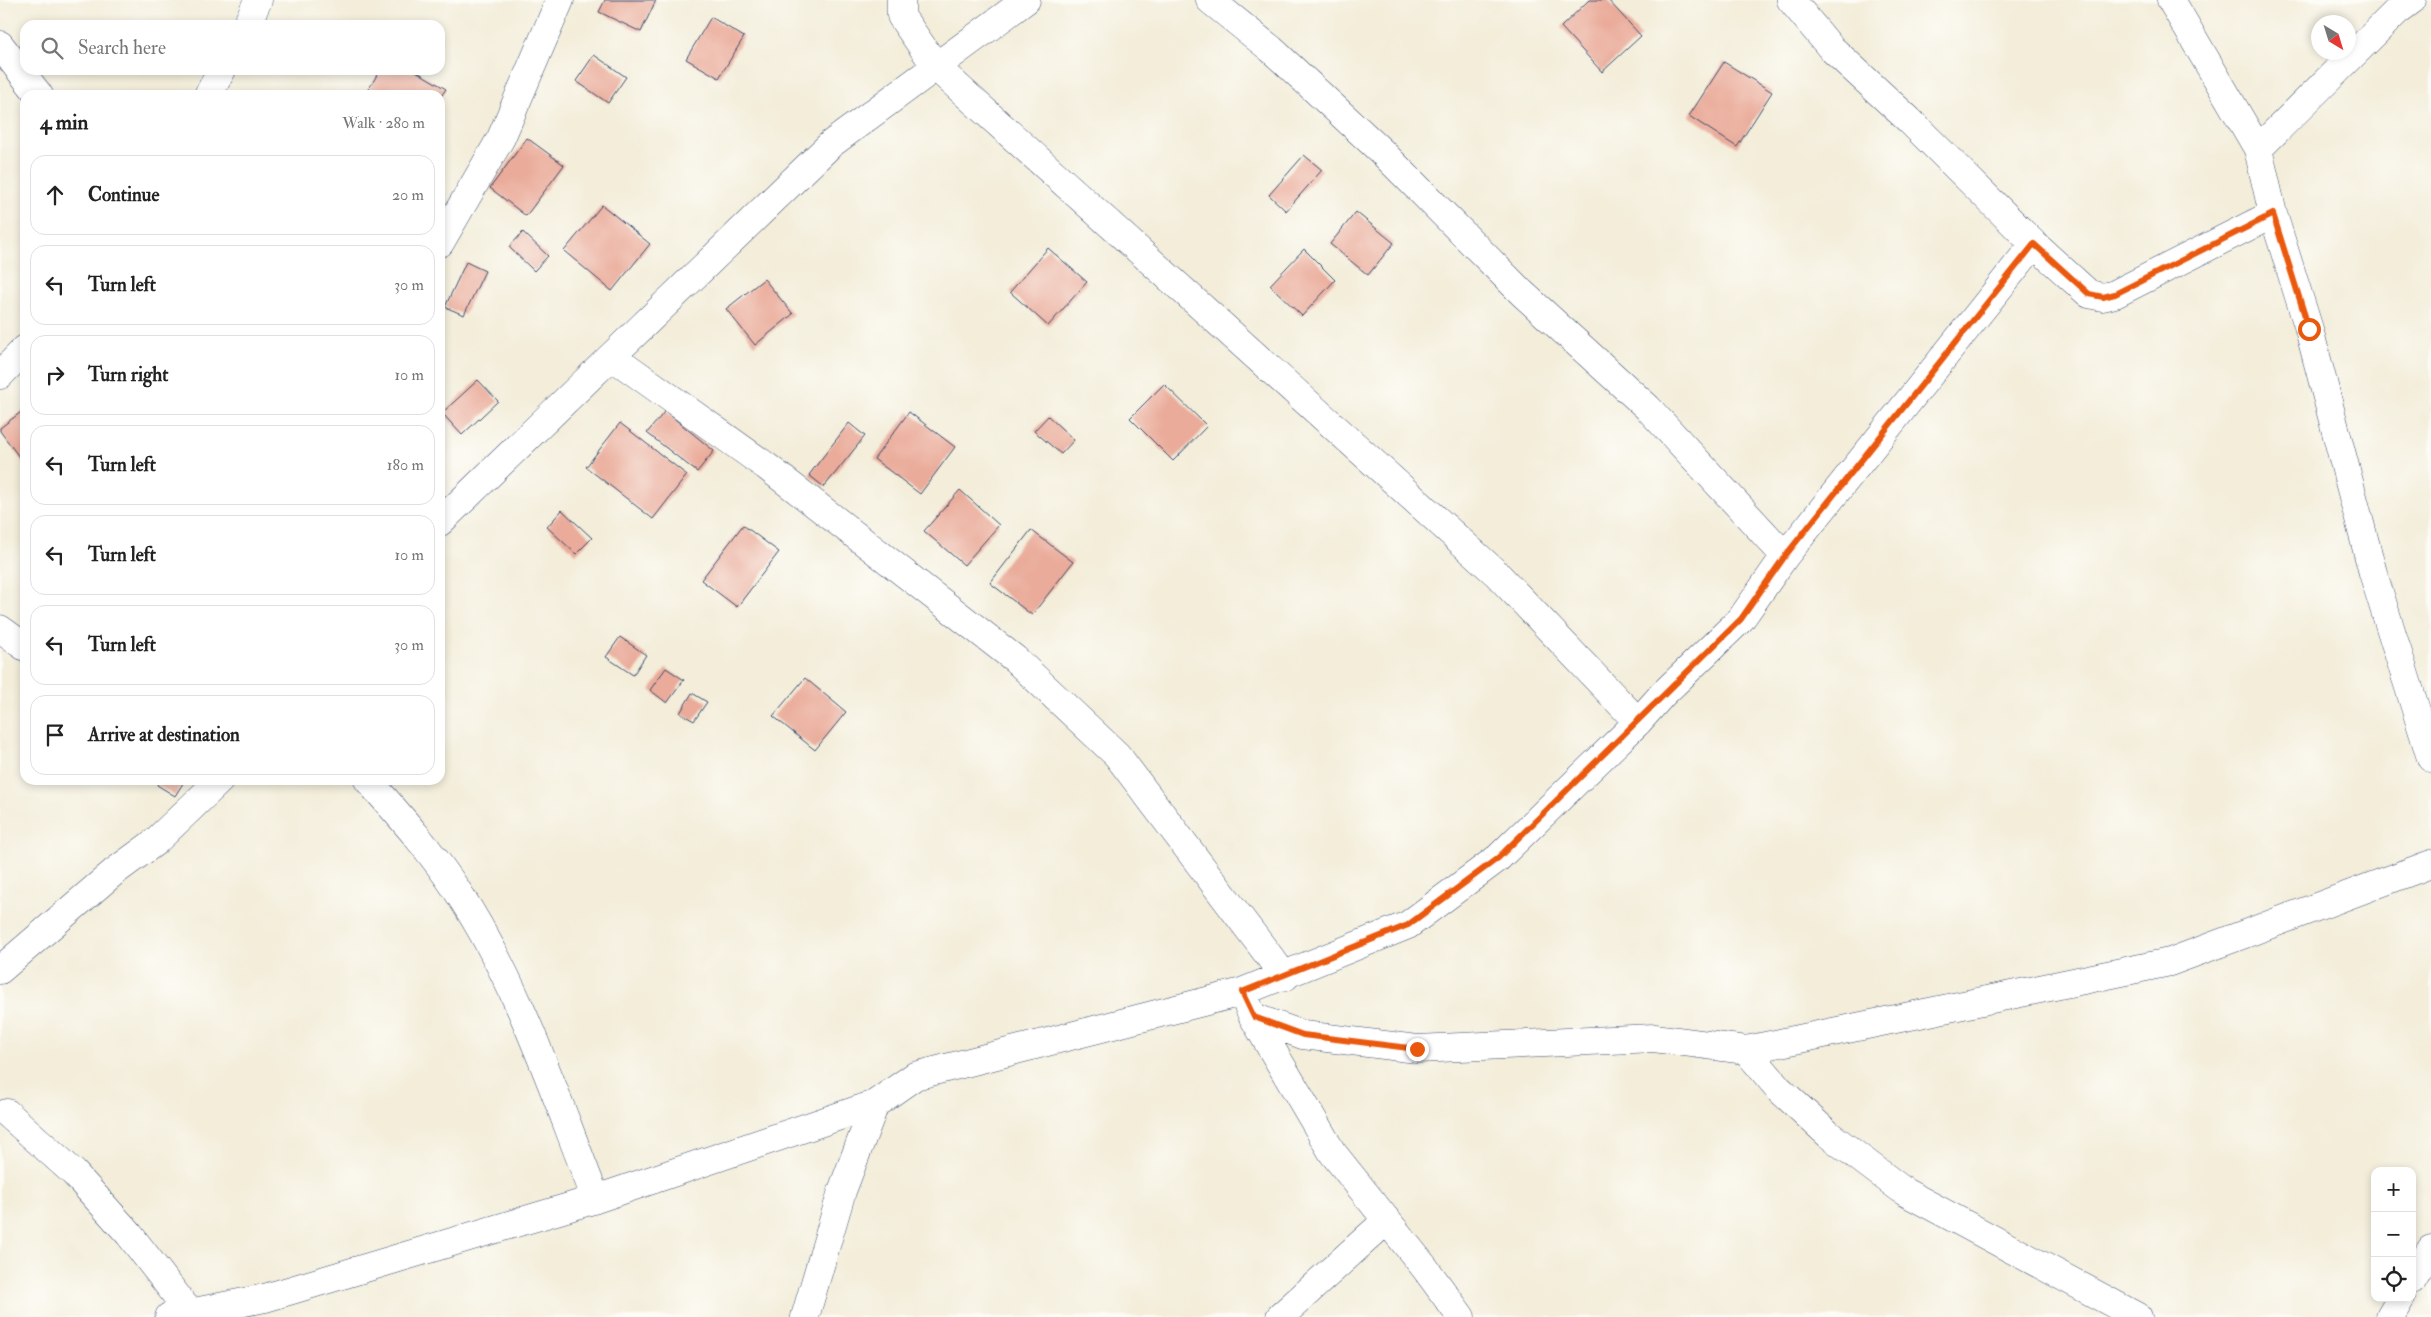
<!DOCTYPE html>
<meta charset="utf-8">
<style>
body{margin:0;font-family:"IM FELL Double Pica",serif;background:#f6f6f6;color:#222}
.controls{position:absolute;right:15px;bottom:15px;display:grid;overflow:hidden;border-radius:10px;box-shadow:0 2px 8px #0003}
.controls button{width:45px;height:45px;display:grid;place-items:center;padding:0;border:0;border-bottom:1px solid #e0e0e0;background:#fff;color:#222;font:25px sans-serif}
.compass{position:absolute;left:2311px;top:15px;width:45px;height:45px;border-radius:50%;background:#fff;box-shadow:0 2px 8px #0003;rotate:142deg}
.stop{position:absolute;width:15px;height:15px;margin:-11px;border:4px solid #ea580c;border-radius:50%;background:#fff}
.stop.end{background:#ea580c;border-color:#fff;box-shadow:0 1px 5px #0008}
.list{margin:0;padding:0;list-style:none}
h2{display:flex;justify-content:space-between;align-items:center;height:65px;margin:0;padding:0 20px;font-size:21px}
h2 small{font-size:16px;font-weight:400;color:#767676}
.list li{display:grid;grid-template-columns:32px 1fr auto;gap:15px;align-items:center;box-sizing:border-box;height:80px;margin:0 10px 10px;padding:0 10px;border:1px solid #e0e0e0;border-radius:15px}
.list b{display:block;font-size:19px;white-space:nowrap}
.list em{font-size:16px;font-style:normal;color:#767676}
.icon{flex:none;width:28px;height:28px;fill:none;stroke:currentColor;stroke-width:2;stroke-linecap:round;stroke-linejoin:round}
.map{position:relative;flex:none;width:2431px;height:1317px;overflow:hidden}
.search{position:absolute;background:#fff;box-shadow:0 2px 8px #0003;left:20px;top:20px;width:425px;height:55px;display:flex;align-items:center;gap:12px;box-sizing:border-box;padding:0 18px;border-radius:15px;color:#767676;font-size:19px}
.panel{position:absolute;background:#fff;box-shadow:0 2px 8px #0003;left:20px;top:90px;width:425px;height:695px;border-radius:15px}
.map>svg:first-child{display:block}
</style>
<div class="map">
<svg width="2431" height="1317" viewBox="0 0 2431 1317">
<rect width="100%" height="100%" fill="#fdfcf7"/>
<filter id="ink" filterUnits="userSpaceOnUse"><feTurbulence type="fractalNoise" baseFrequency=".02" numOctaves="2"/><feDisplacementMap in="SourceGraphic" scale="10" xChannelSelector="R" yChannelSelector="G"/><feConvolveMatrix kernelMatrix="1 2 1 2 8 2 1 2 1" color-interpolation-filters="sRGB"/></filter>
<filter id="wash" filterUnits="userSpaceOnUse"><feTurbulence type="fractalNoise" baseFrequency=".0096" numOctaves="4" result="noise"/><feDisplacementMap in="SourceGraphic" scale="20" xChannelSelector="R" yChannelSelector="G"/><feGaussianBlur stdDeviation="1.12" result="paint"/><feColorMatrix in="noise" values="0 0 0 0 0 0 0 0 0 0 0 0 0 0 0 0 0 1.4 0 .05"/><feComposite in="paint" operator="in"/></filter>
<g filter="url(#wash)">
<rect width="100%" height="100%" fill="#f3edd9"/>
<g id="blocks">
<path fill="#eaab9a" d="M 605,0 L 656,0 L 641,32 L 599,12 Z
M 1589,0 L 1608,0 L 1641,36 L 1602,72 L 1561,27 Z
M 711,17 L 744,37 L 719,78 L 686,59 Z
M 594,55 L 626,77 L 608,103 L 576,81 Z
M 1724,62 L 1772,92 L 1737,147 L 1689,116 Z
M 380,70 L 414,70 L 446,89 L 440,98 L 440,95 L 365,95 Z
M 527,138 L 564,165 L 526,216 L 490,188 Z
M 1304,155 L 1322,170 L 1286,211 L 1269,195 Z
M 602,205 L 650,244 L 612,291 L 564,251 Z
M 1356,212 L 1394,243 L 1368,275 L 1330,244 Z
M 523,232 L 548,256 L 534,271 L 509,247 Z
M 1048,248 L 1087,282 L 1048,326 L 1010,292 Z
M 1304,249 L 1335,280 L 1302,316 L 1270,285 Z
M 466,262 L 485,271 L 464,315 L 445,307 Z
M 764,279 L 793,314 L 755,345 L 726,309 Z
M 478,380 L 498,401 L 462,435 L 442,413 Z
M 1164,384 L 1207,426 L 1173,461 L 1130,418 Z
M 25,409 L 25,465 L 0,431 L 0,428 Z
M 665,411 L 714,451 L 697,472 L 647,433 Z
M 909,412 L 955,447 L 920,494 L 874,459 Z
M 1048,416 L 1074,440 L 1061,454 L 1034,431 Z
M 620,423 L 687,475 L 653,519 L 586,467 Z
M 849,423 L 865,436 L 824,487 L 809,475 Z
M 960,490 L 999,525 L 964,565 L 924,531 Z
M 562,510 L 592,538 L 576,554 L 547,527 Z
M 743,525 L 779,552 L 737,607 L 701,580 Z
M 1031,530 L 1073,562 L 1032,615 L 990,583 Z
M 620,637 L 646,655 L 633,675 L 606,657 Z
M 666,668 L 684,680 L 667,703 L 650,690 Z
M 805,678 L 846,712 L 815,750 L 773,716 Z
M 692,693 L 707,702 L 694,721 L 680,713 Z
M 160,780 L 185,780 L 175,796 L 157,785 Z"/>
</g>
</g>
<g filter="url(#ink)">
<use href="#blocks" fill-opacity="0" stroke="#3b4c70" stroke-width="1"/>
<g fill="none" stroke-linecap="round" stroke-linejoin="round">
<g stroke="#3b4c70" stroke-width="29">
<path id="minor" d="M 901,0 L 901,16 L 937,68 L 1497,574 L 1638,722 L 1662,695 L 1741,619 L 1785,556 L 2034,244
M 1210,0 L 1271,49 L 1382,152 L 1522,293 L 1648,408 L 1785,556
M 1791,0 L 1831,48 L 1909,120 L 2034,244 L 2089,294 L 2103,297 L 2115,294 L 2273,214
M 2171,0 L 2258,149 L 2273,214 L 2309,329 L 2373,573 L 2431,758
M 247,25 L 258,0
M 0,45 L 39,95
M 208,95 L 222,70
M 2258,149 L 2397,11 L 2412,0
M 440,243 L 501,138 L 560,0
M 613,357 L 766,466 L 1015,659 L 1117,755 L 1285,977
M 0,375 L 25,349
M 440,522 L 831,144 L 1026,0
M 0,629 L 25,647
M 368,780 C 400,816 432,852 458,892 C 520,986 555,1096 596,1199
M 0,970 L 114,872 L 155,842 L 220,780
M 1242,992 L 1408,925 L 1498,858 L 1638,722
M 1253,1017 L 1303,1035 L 1417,1049 L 1654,1038 L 1746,1050 L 1779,1089 L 1828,1134 L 1905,1192 L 2138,1317
M 1746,1050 L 2170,962 L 2431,864
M 7,1113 L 74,1173 L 129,1234 L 190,1313
M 2412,1280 L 2431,1249
M 169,1317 L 265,1298 L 596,1199 L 875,1104
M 805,1317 L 842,1191 L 875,1104 L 915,1076 L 1242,992 L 1253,1017 L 1332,1152 L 1425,1268 L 1461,1317
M 1280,1317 L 1387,1220
M 2390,1317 L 2401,1298"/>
</g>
<use href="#minor" stroke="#fff" stroke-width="28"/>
</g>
</g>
<g fill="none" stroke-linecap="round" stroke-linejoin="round" filter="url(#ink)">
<path stroke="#ea580c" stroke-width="6" d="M 1417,1049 L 1303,1035 L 1254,1017 L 1242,992 L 1408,925 L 1498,858 L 1741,619 L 1785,556 L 2034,244 L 2089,294 L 2103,297 L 2115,294 L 2273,214 L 2309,329"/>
</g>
</svg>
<div class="controls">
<button>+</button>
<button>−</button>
<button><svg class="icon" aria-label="locate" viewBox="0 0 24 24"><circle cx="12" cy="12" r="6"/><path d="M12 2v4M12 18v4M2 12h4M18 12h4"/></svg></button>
</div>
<svg class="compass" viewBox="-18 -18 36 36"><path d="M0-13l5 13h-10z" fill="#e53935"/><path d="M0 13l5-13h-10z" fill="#767676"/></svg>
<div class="stop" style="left:2309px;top:329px"></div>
<div class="stop end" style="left:1417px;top:1049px"></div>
<div class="search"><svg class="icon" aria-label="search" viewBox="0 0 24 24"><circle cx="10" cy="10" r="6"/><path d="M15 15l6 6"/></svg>Search here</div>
<section class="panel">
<h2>4 min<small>Walk · 280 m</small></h2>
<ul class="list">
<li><svg class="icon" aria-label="ahead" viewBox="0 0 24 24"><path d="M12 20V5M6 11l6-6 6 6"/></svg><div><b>Continue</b></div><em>20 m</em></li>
<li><svg class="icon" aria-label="left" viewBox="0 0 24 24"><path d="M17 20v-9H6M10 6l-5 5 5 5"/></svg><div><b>Turn left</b></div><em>30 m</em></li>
<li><svg class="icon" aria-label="right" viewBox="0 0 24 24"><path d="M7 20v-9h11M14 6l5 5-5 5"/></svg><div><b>Turn right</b></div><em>10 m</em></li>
<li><svg class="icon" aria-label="left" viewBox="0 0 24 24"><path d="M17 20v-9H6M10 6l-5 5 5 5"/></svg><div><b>Turn left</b></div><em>180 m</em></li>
<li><svg class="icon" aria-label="left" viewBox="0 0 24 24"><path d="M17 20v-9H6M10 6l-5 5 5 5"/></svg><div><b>Turn left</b></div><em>10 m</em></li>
<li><svg class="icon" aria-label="left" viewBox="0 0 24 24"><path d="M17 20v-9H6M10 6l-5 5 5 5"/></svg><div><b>Turn left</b></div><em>30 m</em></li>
<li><svg class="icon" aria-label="arrive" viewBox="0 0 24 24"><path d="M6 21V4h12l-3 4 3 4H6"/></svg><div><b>Arrive at destination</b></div></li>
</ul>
</section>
</div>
